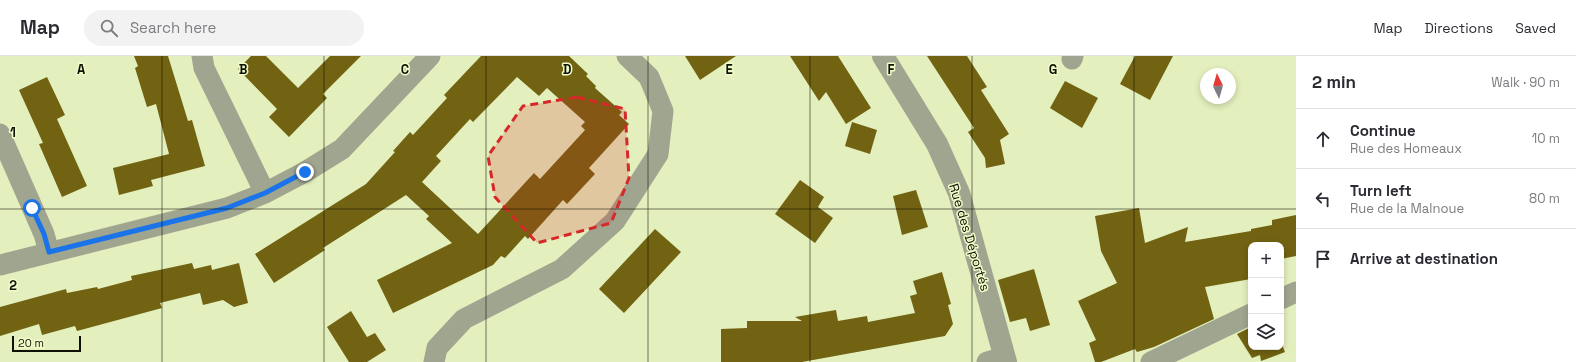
<!DOCTYPE html>
<meta charset="utf-8">
<style>
body{margin:0;font-family:"Space Grotesk",sans-serif;background:#f2f2f3;color:#2b2b33}
.controls{position:absolute;right:12px;bottom:12px;display:grid;overflow:hidden;border-radius:8px;box-shadow:0 2px 6px #0003}
.controls button{width:36px;height:36px;display:grid;place-items:center;padding:0;border:0;border-bottom:1px solid #e1e1e2;background:#fff;color:#2b2b33;font:20px sans-serif}
.compass{position:absolute;left:1200px;top:12px;width:36px;height:36px;border-radius:50%;background:#fff;box-shadow:0 2px 6px #0003;rotate:355deg}
.scale{position:absolute;left:12px;bottom:10px;width:69px;box-sizing:border-box;padding-left:4px;border:2px solid #0e1102;border-top:0;font-size:11px;line-height:14px;white-space:nowrap;color:#0e1102;-webkit-text-stroke:3px #f0fcca;paint-order:stroke}
.stop{position:absolute;width:12px;height:12px;margin:-9px;border:3px solid #1a73e8;border-radius:50%;background:#fff}
.stop.end{background:#1a73e8;border-color:#fff;box-shadow:0 1px 4px #0008}
.list{margin:0;padding:0;list-style:none}
h2{display:flex;justify-content:space-between;align-items:center;height:52px;margin:0;padding:0 16px;font-size:17px}
h2 small{font-size:13px;font-weight:400;color:#7c7c81}
.list li{display:grid;grid-template-columns:26px 1fr auto;gap:12px;align-items:center;box-sizing:border-box;height:60px;padding:0 16px;border-top:1px solid #e1e1e2}
.list b{display:block;font-size:15px;white-space:nowrap}
.list p{margin:0;font-size:13px;white-space:nowrap;color:#7c7c81}
.list em{font-size:13px;font-style:normal;color:#7c7c81}
.icon{flex:none;width:22px;height:22px;fill:none;stroke:currentColor;stroke-width:2;stroke-linecap:round;stroke-linejoin:round}
.map{position:relative;flex:none;width:1296px;height:306px;overflow:hidden}
header{display:flex;align-items:center;gap:24px;box-sizing:border-box;height:56px;padding:0 20px;background:#fff;border-bottom:1px solid #e1e1e2}
header strong{font-size:19px}
nav{display:flex;gap:22px;margin-inline-start:auto;font-size:14px}
.search{width:280px;height:36px;background:#f2f2f3;display:flex;align-items:center;gap:10px;box-sizing:border-box;padding:0 14px;border-radius:22px;color:#7c7c81;font-size:15px}
main{display:flex}
aside{flex:1;background:#fff}
.map>svg:first-child{display:block}
</style>
<header>
<strong>Map</strong>
<div class="search"><svg class="icon" aria-label="search" viewBox="0 0 24 24"><circle cx="10" cy="10" r="6"/><path d="M15 15l6 6"/></svg>Search here</div>
<nav><a>Map</a><a>Directions</a><a>Saved</a></nav>
</header>
<main>
<div class="map">
<svg width="1296" height="306" viewBox="0 0 1296 306">
<rect width="100%" height="100%" fill="#e3efbd"/>
<path fill="#716311" fill-rule="evenodd" d="M 134,0 L 168,0 L 188,65 L 192,64 L 205,110 L 151,124 L 153,130 L 119,139 L 113,112 L 169,98 L 156,48 L 147,51 L 135,12 L 138,10 Z
M 251,0 L 266,0 L 298,32 L 330,0 L 361,0 L 323,38 L 327,42 L 289,81 L 269,61 L 277,53 L 238,13 Z
M 481,0 L 569,0 L 588,18 L 586,20 L 596,30 L 595,32 L 622,56 L 619,59 L 629,68 L 589,112 L 595,118 L 567,148 L 563,144 L 528,183 L 525,180 L 505,202 L 501,200 L 493,209 L 393,257 L 377,224 L 452,187 L 426,163 L 429,160 L 406,139 L 323,192 L 325,194 L 274,227 L 255,198 L 366,128 L 395,96 L 393,95 L 410,76 L 413,79 L 447,42 L 444,39 ZM 517,21 L 539,40 L 547,32 L 585,66 L 581,70 L 585,74 L 540,123 L 534,117 L 478,178 L 422,126 L 441,105 L 436,100 L 470,63 L 473,66 Z
M 685,0 L 736,0 L 700,24 Z
M 790,0 L 838,0 L 871,52 L 846,68 L 826,36 L 819,45 Z
M 927,0 L 967,0 L 987,31 L 981,34 L 1009,78 L 1000,84 L 1005,108 L 986,112 L 985,102 L 968,76 L 974,72 Z
M 1135,0 L 1173,0 L 1150,44 L 1120,28 Z
M 47,21 L 65,59 L 57,63 L 87,130 L 62,141 L 39,88 L 43,87 L 19,34 Z
M 1065,25 L 1098,42 L 1082,72 L 1050,52 Z
M 852,66 L 877,74 L 870,98 L 845,90 Z
M 800,124 L 824,141 L 818,151 L 833,162 L 815,187 L 775,158 Z
M 916,134 L 928,171 L 902,179 L 893,140 Z
M 1139,152 L 1145,187 L 1188,171 L 1185,186 L 1251,175 L 1251,173 L 1272,169 L 1272,164 L 1296,159 L 1296,200 L 1281,203 L 1281,189 L 1251,189 L 1251,223 L 1205,231 L 1214,263 L 1154,291 L 1137,296 L 1135,293 L 1101,306 L 1095,306 L 1089,287 L 1096,284 L 1078,245 L 1117,227 L 1101,195 L 1095,160 Z
M 655,173 L 681,196 L 624,257 L 599,233 Z
M 192,207 L 194,213 L 211,209 L 212,214 L 239,207 L 248,247 L 234,251 L 223,244 L 203,249 L 200,237 L 160,247 L 162,252 L 77,275 L 75,270 L 42,279 L 39,268 L 0,280 L 0,251 L 66,233 L 67,237 L 97,231 L 98,233 L 132,224 L 131,220 Z
M 1034,213 L 1050,269 L 1030,275 L 1026,262 L 1010,266 L 998,224 Z
M 942,216 L 951,248 L 948,249 L 953,268 L 945,280 L 802,306 L 721,306 L 721,273 L 747,272 L 747,265 L 802,265 L 795,261 L 836,254 L 838,265 L 867,260 L 868,266 L 915,257 L 910,240 L 917,238 L 913,225 Z
M 351,255 L 367,281 L 375,277 L 386,294 L 367,306 L 349,306 L 327,271 Z
M 1251,271 L 1251,291 L 1281,291 L 1281,286 L 1285,296 L 1261,305 L 1260,299 L 1252,302 L 1237,278 Z"/>
<g fill="none" stroke-linecap="round" stroke-linejoin="round">
<path stroke="#a0a590" stroke-width="21" d="M 202,0 L 204,12 L 265,137
M 1072,3 L 1073,0
M 0,78 L 44,178 L 49,196
M 0,209 L 227,152 L 265,137 L 305,116 L 342,93 L 430,0
M 1281,243 L 1296,236
M 434,306 L 437,292 L 464,263 L 562,213 L 615,165 L 658,98 L 663,55 L 649,21 L 627,0
M 987,306 L 1004,301
M 1151,306 L 1251,258"/>
<path stroke="#a0a590" stroke-width="22" d="M 883,0 L 937,88 L 959,137 L 1006,306"/>
</g>
<g fill="none" stroke-linecap="round" stroke-linejoin="round">
<path stroke="#1a73e8" stroke-width="5" d="M 32,152 L 44,178 L 49,196 L 227,152 L 265,137 L 305,116"/>
</g>
<path fill="#d62828" fill-opacity="0.2" stroke="#d62828" stroke-width="3" stroke-dasharray="8 5" stroke-linejoin="round" d="M 577,41 L 625,53 L 629,122 L 611,167 L 537,187 L 495,141 L 488,100 L 523,50 Z"/>
<path fill="none" stroke="#0e1102" stroke-width="1" stroke-opacity="0.55" d="M 162,0 L 162,306M 324,0 L 324,306M 486,0 L 486,306M 648,0 L 648,306M 810,0 L 810,306M 972,0 L 972,306M 1134,0 L 1134,306M 0,153 L 1296,153"/>
<g text-anchor="middle" stroke-width="3" stroke-linejoin="round" paint-order="stroke">
<g font-size="13" fill="#0e1102" stroke="#f0fcca">
<text transform="translate(970 181) rotate(73)" y="5">Rue des Déportés</text>
</g>
</g>
<g font-size="13" text-anchor="middle" font-weight="bold" fill="#0e1102" stroke="#f0fcca" stroke-width="3" stroke-linejoin="round" paint-order="stroke">
<text x="81" y="18">A</text>
<text x="243" y="18">B</text>
<text x="405" y="18">C</text>
<text x="567" y="18">D</text>
<text x="729" y="18">E</text>
<text x="891" y="18">F</text>
<text x="1053" y="18">G</text>
<text x="13" y="81">1</text>
<text x="13" y="234">2</text>
</g>
</svg>
<div class="controls">
<button>+</button>
<button>−</button>
<button><svg class="icon" aria-label="layers" viewBox="0 0 24 24"><path d="M12 4l9 5-9 5-9-5zM3 14l9 5 9-5"/></svg></button>
</div>
<svg class="compass" viewBox="-18 -18 36 36"><path d="M0-13l5 13h-10z" fill="#e53935"/><path d="M0 13l5-13h-10z" fill="#7c7c81"/></svg>
<div class="scale">20 m</div>
<div class="stop" style="left:32px;top:152px"></div>
<div class="stop end" style="left:305px;top:116px"></div>
</div>
<aside>
<h2>2 min<small>Walk · 90 m</small></h2>
<ul class="list">
<li><svg class="icon" aria-label="ahead" viewBox="0 0 24 24"><path d="M12 20V5M6 11l6-6 6 6"/></svg><div><b>Continue</b><p>Rue des Homeaux</p></div><em>10 m</em></li>
<li><svg class="icon" aria-label="left" viewBox="0 0 24 24"><path d="M17 20v-9H6M10 6l-5 5 5 5"/></svg><div><b>Turn left</b><p>Rue de la Malnoue</p></div><em>80 m</em></li>
<li><svg class="icon" aria-label="arrive" viewBox="0 0 24 24"><path d="M6 21V4h12l-3 4 3 4H6"/></svg><div><b>Arrive at destination</b></div></li>
</ul>
</aside>
</main>
